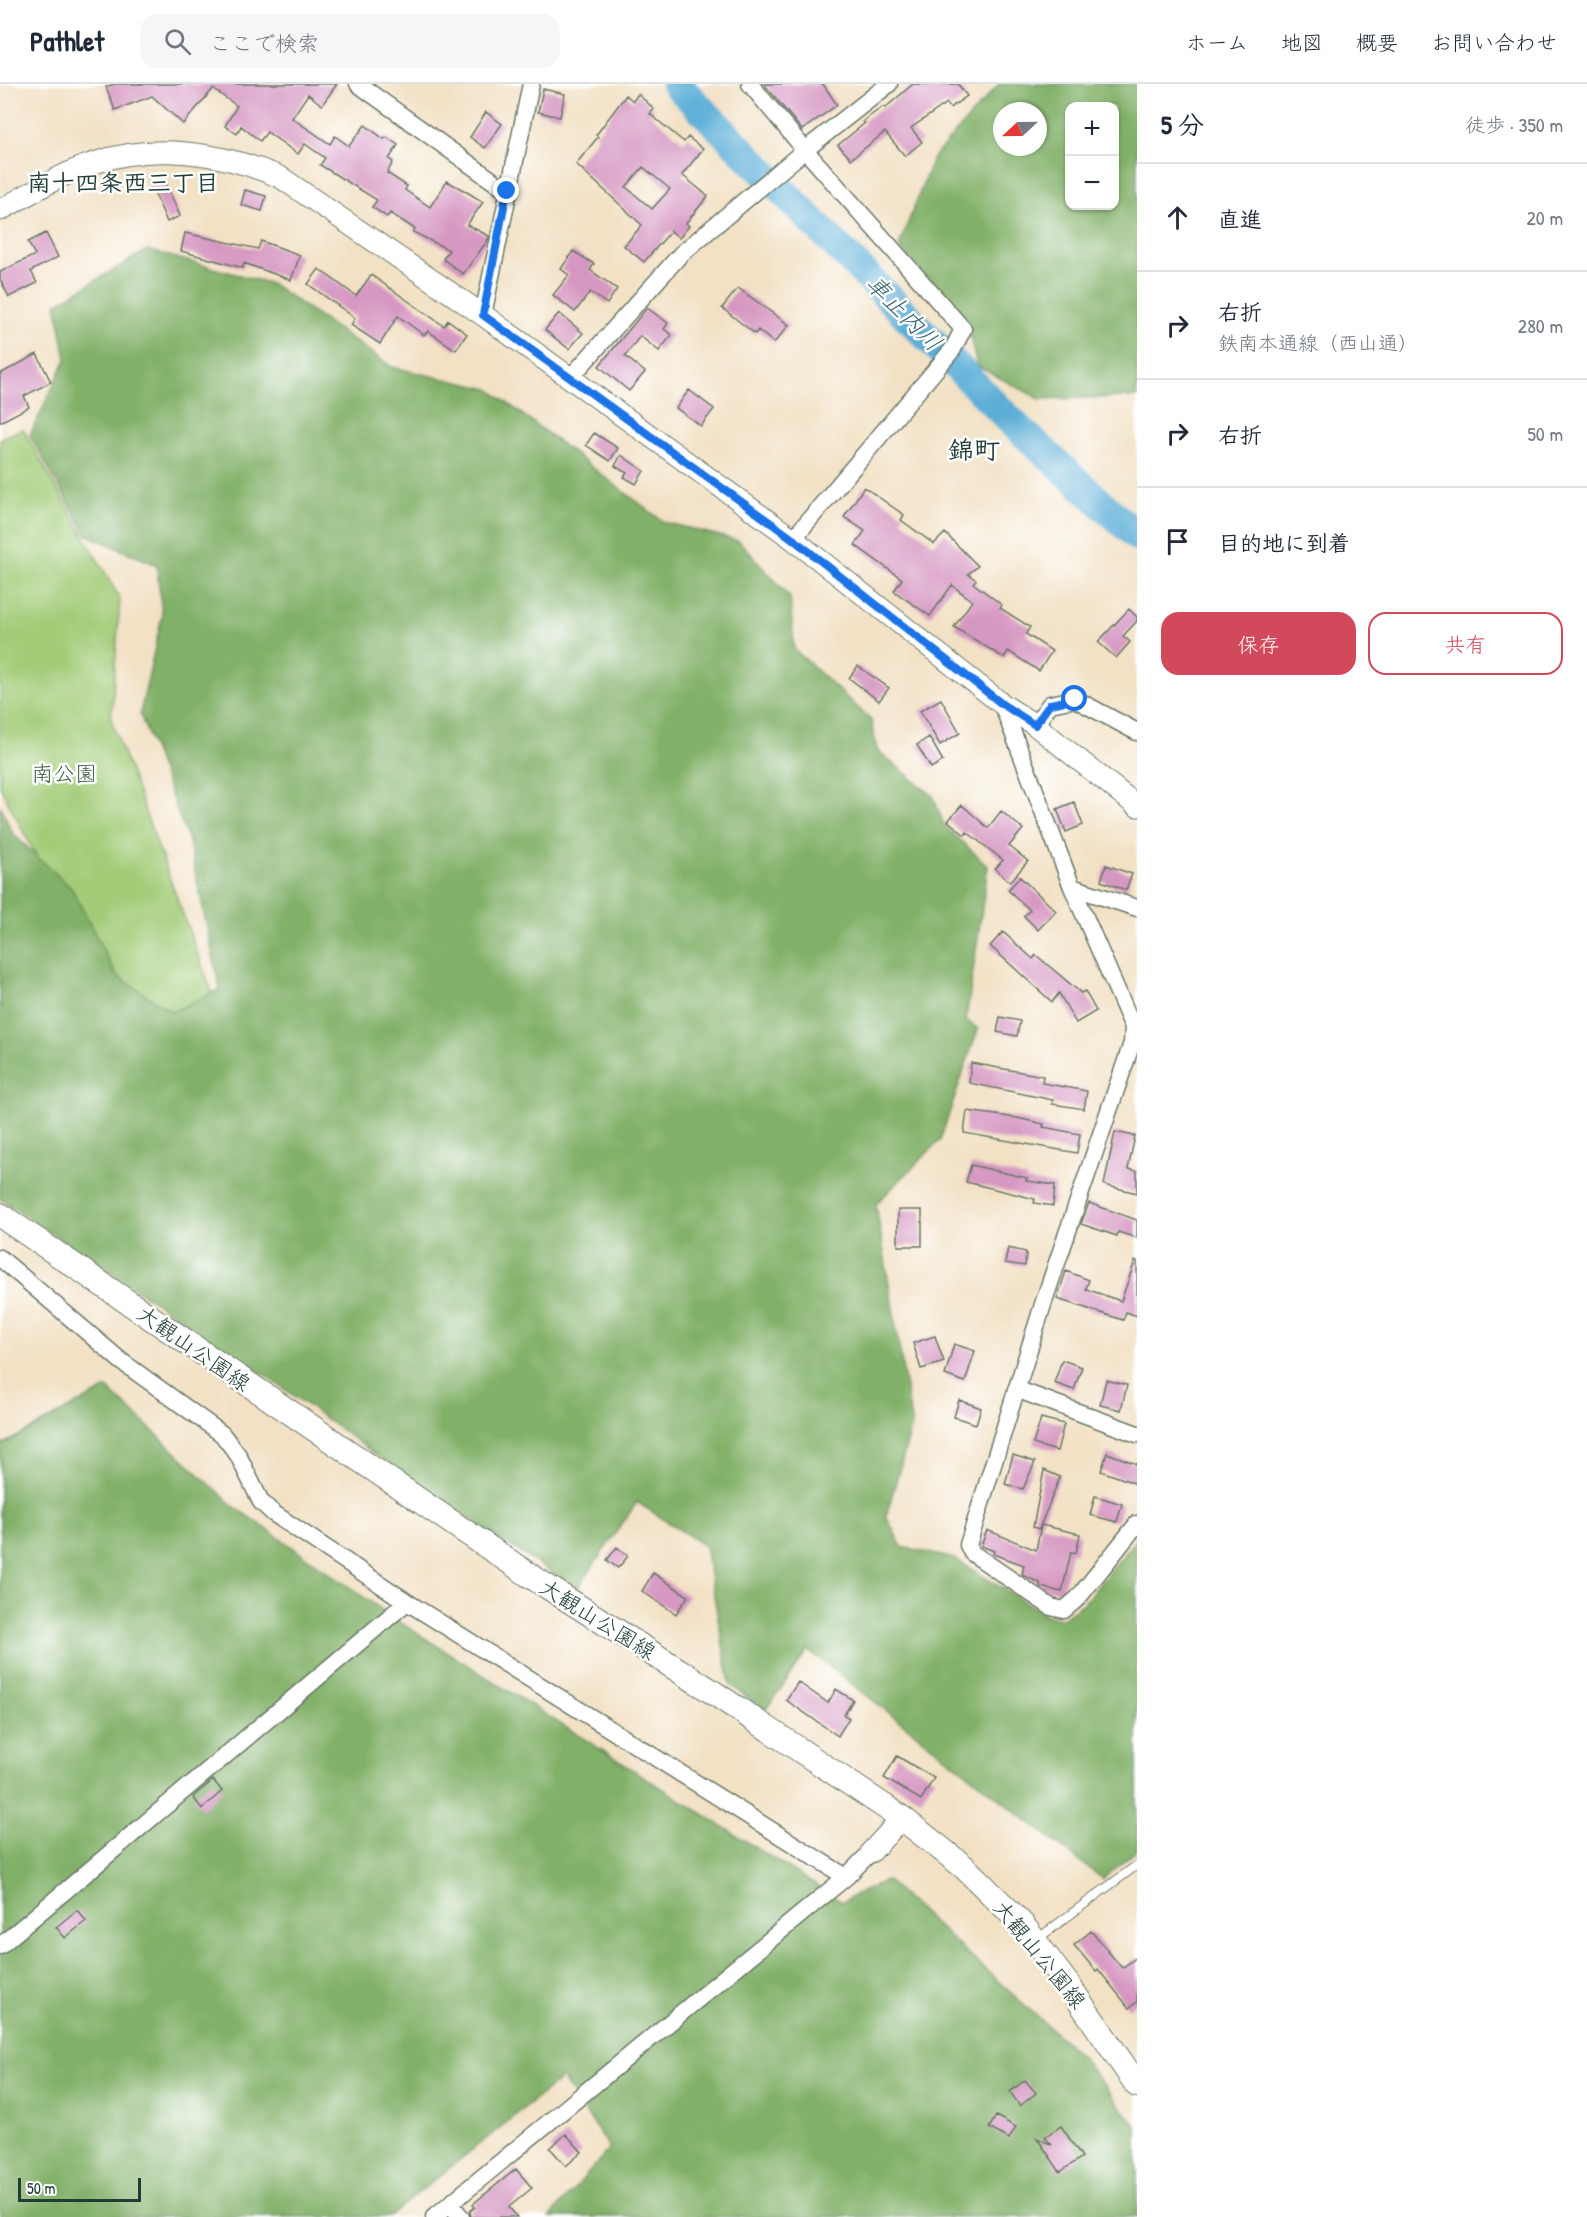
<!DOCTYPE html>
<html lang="ja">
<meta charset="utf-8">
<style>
body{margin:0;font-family:"Patrick Hand","Klee One",sans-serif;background:#f6f6f7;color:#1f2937}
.controls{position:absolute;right:18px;top:18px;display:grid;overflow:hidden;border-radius:12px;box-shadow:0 2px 4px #0004}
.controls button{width:54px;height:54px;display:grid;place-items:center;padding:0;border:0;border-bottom:2px solid #e0e1e3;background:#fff;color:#1f2937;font:30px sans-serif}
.compass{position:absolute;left:993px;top:18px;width:54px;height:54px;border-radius:50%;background:#fff;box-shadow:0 2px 4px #0004;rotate:248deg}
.scale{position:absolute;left:18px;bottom:15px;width:123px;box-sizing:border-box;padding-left:6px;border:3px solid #1f3d34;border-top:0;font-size:16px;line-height:21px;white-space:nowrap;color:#1f3d34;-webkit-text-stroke:4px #fff;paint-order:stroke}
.stop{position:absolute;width:18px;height:18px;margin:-14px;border:4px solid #1a73e8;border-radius:50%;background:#fff}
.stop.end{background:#1a73e8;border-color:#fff;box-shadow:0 2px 6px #0008}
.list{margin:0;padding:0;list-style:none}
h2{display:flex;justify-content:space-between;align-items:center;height:78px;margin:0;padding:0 24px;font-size:26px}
h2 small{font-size:20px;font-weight:400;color:#747a83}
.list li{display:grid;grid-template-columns:39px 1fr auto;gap:18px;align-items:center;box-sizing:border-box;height:108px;padding:0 24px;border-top:2px solid #e0e1e3}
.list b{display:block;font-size:22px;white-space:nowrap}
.list p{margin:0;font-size:20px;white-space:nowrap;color:#747a83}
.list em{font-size:20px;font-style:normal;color:#747a83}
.actions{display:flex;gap:12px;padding:18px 24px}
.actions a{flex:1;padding:14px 0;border:2px solid #d1495b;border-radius:18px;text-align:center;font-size:21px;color:#d1495b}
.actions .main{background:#d1495b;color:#fff}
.icon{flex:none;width:33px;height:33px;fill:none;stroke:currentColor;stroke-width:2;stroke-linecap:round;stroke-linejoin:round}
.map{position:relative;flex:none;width:1137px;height:2133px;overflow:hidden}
header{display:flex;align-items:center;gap:36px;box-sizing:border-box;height:84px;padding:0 30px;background:#fff;border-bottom:2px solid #e0e1e3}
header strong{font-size:28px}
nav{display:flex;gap:33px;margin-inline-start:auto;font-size:21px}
.search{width:420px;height:54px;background:#f6f6f7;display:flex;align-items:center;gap:15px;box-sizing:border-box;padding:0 21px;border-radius:18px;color:#747a83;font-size:22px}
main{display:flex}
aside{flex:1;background:#fff}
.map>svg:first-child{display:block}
</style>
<header>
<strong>Pathlet</strong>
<div class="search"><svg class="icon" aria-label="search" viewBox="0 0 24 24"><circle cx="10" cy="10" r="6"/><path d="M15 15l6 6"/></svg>ここで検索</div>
<nav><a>ホーム</a><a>地図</a><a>概要</a><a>お問い合わせ</a></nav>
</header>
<main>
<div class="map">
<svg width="1137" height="2133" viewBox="0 0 1137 2133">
<rect width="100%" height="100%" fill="#fff"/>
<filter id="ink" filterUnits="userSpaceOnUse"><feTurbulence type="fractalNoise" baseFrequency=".0167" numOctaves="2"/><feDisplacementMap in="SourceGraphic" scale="12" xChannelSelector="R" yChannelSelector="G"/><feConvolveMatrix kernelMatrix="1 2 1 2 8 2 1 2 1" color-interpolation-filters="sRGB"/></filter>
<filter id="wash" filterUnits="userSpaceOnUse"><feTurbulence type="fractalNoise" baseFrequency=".008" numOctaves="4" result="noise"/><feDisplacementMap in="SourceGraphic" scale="24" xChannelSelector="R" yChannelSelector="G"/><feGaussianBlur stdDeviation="1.35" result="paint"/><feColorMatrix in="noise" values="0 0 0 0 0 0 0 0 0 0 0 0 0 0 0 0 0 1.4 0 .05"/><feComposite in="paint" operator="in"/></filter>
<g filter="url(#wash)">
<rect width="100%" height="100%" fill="#f2e1c4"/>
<path fill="#a2cc78" stroke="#608456" stroke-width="1.5" d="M 23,345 L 120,515 L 111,636 L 224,941 L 200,946 L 115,895 L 83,860 L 0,703 L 0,355 Z"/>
<path fill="#81b068" stroke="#50764e" stroke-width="1.5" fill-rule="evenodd" d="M 999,0 L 1137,0 L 1137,313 L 1040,315 L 977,282 L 967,239 L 899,162 L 933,74 ZM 1070,22 L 1114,22 L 1114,122 L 1070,122 ZM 1002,27 L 1038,27 L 1038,63 L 1002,63 Z
M 147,166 L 272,200 L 392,283 L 489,305 L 664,438 L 739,457 L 790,513 L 794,565 L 871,636 L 877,666 L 933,712 L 944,741 L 988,782 L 966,936 L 978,945 L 940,1056 L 876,1120 L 912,1342 L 886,1432 L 902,1463 L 955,1475 L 1046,1531 L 1060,1535 L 1083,1520 L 1137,1455 L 1137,1766 L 1103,1795 L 808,1566 L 765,1627 L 730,1600 L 705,1462 L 637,1418 L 577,1505 L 432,1411 L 269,1294 L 0,1115 L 0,721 L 13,750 L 72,805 L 116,891 L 172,928 L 220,905 L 189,758 L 140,630 L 162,532 L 157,481 L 87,451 L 30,351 L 66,275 L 56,220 Z
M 107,1304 L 232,1421 L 401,1539 L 842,1818 L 886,1796 L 1080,1971 L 1137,2043 L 1137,2133 L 550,2133 L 610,2064 L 562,1994 L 388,2133 L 0,2133 L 0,1362 Z"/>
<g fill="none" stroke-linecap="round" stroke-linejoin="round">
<path stroke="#5baed7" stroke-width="30" d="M 676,0 L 1017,343 L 1137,452"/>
</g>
<g id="blocks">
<path fill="#d698c2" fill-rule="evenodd" d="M 114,0 L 337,0 L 322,21 L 308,10 L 292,34 L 330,60 L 335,52 L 349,62 L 365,41 L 384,55 L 386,53 L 398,61 L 389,75 L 393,78 L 387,89 L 407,102 L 405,106 L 430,123 L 447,97 L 467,108 L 483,118 L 467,141 L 489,152 L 488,156 L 463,190 L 443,175 L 449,166 L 413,148 L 415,145 L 390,129 L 387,133 L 372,123 L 377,116 L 320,81 L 325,74 L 305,60 L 298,70 L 267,48 L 260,57 L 241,42 L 237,50 L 225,42 L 237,22 L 213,5 L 183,40 L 152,12 L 115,26 L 106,3 Z
M 764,0 L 823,0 L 837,21 L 802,46 Z
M 913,0 L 958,0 L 967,12 L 950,24 L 947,19 L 911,44 L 922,58 L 905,72 L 885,48 L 851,75 L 838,61 L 865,39 L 863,37 L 884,22 L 885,24 Z
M 543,5 L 565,10 L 560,33 L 538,28 Z
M 638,10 L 654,25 L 650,30 L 684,58 L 688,53 L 703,65 L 682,91 L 708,112 L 686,139 L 689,142 L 679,154 L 671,147 L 644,178 L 624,162 L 642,141 L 576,80 L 598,53 L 596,51 L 626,11 L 633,17 ZM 643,83 L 670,105 L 652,125 L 626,103 Z
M 486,28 L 502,40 L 485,64 L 470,53 Z
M 162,91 L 180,132 L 167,138 L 149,96 Z
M 245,106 L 266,112 L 262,127 L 241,121 Z
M 46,149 L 58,173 L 31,187 L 37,199 L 9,213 L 0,195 L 0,188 L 35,171 L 28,158 Z
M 185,149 L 258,165 L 261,157 L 300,171 L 291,196 L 244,179 L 243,184 L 181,167 Z
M 573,167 L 594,180 L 590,186 L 617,205 L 607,220 L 590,208 L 575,228 L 553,211 L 569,191 L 561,185 Z
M 319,185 L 356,212 L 371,191 L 444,242 L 448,236 L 467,250 L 456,266 L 428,247 L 424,251 L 398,232 L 380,260 L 351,241 L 355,234 L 308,200 Z
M 738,204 L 789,241 L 774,259 L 758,246 L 755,250 L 722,224 Z
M 647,224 L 668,239 L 664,245 L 672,251 L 659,267 L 640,252 L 625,272 L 645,288 L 629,307 L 599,282 Z
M 559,229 L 583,249 L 569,265 L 545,246 Z
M 37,270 L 51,298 L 24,312 L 29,323 L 0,338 L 0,290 Z
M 689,306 L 714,325 L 701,342 L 676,324 Z
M 594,349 L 618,364 L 610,377 L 586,361 Z
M 621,371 L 644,387 L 636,400 L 624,393 L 627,389 L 615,382 Z
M 864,403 L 904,431 L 901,436 L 934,460 L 945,449 L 978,482 L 968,490 L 976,496 L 973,499 L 1002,521 L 1000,524 L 1030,543 L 1026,550 L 1052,567 L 1039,587 L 1008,567 L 1004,574 L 954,543 L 972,517 L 952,501 L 930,532 L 894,507 L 902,495 L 855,461 L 865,447 L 844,433 Z
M 1129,525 L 1137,533 L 1137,537 L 1123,552 L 1130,558 L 1116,574 L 1098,558 Z
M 858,582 L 889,604 L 879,617 L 849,594 Z
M 941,615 L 960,649 L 940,661 L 920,627 Z
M 929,653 L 943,677 L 931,684 L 917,661 Z
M 1074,718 L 1083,741 L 1066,748 L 1057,725 Z
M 962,721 L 988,744 L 1001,727 L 1023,745 L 1009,762 L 1028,777 L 1010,798 L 995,785 L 1003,776 L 967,748 L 965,751 L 948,737 Z
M 1106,781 L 1132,790 L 1126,806 L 1101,797 Z
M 1020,793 L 1056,827 L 1038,846 L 1024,832 L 1030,826 L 1008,806 Z
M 1003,848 L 1033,875 L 1036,871 L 1081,909 L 1085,907 L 1096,927 L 1076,939 L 1059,909 L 1052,918 L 990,862 Z
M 1000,933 L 1020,937 L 1017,952 L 997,948 Z
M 971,979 L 1043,992 L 1042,999 L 1087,1007 L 1084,1025 L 1052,1020 L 1053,1016 L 969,999 Z
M 967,1027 L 1017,1034 L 1044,1040 L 1043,1043 L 1080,1050 L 1077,1069 L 964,1049 Z
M 1115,1048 L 1135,1052 L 1128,1085 L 1137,1087 L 1137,1109 L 1104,1101 Z
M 971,1081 L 1027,1094 L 1026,1097 L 1055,1101 L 1053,1122 L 1034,1119 L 1035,1115 L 966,1098 Z
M 1089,1119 L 1137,1136 L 1137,1154 L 1118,1148 L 1117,1152 L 1081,1140 Z
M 898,1126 L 922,1126 L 922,1162 L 898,1162 Z
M 1008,1164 L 1026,1168 L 1025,1182 L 1005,1179 Z
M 1135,1177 L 1137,1177 L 1137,1232 L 1126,1228 L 1123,1236 L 1057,1215 L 1066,1187 L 1089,1196 L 1086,1205 L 1121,1217 Z
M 935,1252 L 944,1278 L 921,1285 L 913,1259 Z
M 954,1260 L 975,1267 L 965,1298 L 945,1291 Z
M 1062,1276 L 1082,1283 L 1074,1306 L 1054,1299 Z
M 1106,1296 L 1127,1301 L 1121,1326 L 1100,1321 Z
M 959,1316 L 981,1324 L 976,1340 L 954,1333 Z
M 1041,1334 L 1064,1340 L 1057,1367 L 1033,1360 Z
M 1107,1369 L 1137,1380 L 1137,1400 L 1101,1387 Z
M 1013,1371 L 1035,1378 L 1023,1405 L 1005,1400 Z
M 1044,1386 L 1060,1393 L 1039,1445 L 1033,1443 Z
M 1095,1412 L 1122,1420 L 1117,1438 L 1090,1431 Z
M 1041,1441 L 1080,1450 L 1076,1469 L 1071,1468 L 1062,1508 L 1040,1503 L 1040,1499 L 1022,1491 L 1024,1481 L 993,1470 L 994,1467 L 981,1462 L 987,1446 L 1036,1466 Z
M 617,1463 L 628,1472 L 618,1484 L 607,1476 Z
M 653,1489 L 688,1512 L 676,1530 L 642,1507 Z
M 798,1598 L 828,1619 L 836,1605 L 853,1616 L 844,1631 L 849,1634 L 838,1652 L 786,1616 Z
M 897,1672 L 934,1694 L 921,1716 L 884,1694 Z
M 213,1696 L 222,1707 L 202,1725 L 193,1713 Z
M 77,1826 L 86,1837 L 65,1854 L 56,1843 Z
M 1091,1847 L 1122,1884 L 1137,1873 L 1137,1918 L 1129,1924 L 1098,1885 L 1096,1887 L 1074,1861 Z
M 1025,1996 L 1036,2009 L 1020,2022 L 1010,2008 Z
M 996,2032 L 1016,2043 L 1009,2055 L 989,2044 Z
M 1061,2042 L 1082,2073 L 1060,2088 L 1037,2054 L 1052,2061 L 1045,2053 Z
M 566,2050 L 582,2068 L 566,2082 L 550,2064 Z
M 516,2085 L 532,2104 L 509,2123 L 517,2133 L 471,2133 L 470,2127 L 475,2123 L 473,2120 Z"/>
</g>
</g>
<g filter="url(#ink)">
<use href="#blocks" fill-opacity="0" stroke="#697666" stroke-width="1.5"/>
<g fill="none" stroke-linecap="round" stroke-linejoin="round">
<g stroke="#697666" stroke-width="10">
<path id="service" d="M 1036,1856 L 1137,1781"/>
</g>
<g stroke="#697666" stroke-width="19">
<path id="minor" d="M 358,0 L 507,107
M 750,0 L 805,66 L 889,0
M 483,231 L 531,0
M 571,293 L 681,170 L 805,66 L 963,245 L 953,265 L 793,455
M 1002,620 L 1072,803
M 1035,641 L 1050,620 L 1075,615 L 1137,648
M 1137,824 L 1072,803 L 1133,943 L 1132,959 L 1045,1214 L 968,1461 L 972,1469 L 1051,1523 L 1064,1526 L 1078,1514 L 1137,1440
M 0,1174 L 121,1277 L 222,1350 L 238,1371 L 261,1418 L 273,1429 L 407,1518 L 846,1793
M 1016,1305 L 1137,1350
M 0,1862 L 407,1518
M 450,2120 L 461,2133
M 434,2133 L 846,1793 L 871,1768"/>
</g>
<g stroke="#697666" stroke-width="23">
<path id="tertiary" d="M 0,126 C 30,110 59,91 91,80 C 153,58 221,68 280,93 L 483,231 L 793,455 L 1002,620 L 1035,641 L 1137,722
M 871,1768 L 902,1734"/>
</g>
<g stroke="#697666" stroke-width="26">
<path id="secondary" d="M 0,1131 L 529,1491 L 708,1605 L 902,1734 L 964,1783 L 1022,1840 L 1069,1902 L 1137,2001"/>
</g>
<use href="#service" stroke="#fff" stroke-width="8"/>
<use href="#minor" stroke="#fff" stroke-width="16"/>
<use href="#tertiary" stroke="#fff" stroke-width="21"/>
<use href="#secondary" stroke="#fff" stroke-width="24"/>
</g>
</g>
<g fill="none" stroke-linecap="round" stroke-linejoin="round" filter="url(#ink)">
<path stroke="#1a73e8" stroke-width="8" d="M 507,107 L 483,231 L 793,455 L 1002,620 L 1035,641 L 1050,620 L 1075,615"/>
</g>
<g text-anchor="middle" stroke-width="5" stroke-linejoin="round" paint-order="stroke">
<g font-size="22" fill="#406145" stroke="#fff">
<text x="64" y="697">南公園</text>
</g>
<g font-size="22" fill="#1f3d34" stroke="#fff">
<text transform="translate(194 1264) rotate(35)" y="8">大観山公園線</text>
<text transform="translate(598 1535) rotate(32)" y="8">大観山公園線</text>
<text transform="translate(1040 1870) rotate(51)" y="8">大観山公園線</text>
</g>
<g font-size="24" font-weight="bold" fill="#1f3d34" stroke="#fff">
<text x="123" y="107">南十四条西三丁目</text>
</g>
<g font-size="24" font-style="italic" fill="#34656d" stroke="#fff">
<text transform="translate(904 229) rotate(45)" y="8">車止内川</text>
</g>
<g font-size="26" font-weight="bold" fill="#1f3d34" stroke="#fff">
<text x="974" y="375">錦町</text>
</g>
</g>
</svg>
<div class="controls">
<button>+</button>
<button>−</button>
</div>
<svg class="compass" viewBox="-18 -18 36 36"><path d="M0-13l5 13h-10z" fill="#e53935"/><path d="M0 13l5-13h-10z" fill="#747a83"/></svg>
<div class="scale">50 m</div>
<div class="stop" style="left:1075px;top:615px"></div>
<div class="stop end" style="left:507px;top:107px"></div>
</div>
<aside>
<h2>5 分<small>徒歩 · 350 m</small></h2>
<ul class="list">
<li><svg class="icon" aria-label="ahead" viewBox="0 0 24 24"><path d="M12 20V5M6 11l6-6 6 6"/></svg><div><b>直進</b></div><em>20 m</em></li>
<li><svg class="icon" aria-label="right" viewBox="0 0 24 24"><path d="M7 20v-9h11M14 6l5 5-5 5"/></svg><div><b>右折</b><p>鉄南本通線（西山通）</p></div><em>280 m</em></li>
<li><svg class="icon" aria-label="right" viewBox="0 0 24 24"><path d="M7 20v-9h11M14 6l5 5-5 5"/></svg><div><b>右折</b></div><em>50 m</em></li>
<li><svg class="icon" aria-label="arrive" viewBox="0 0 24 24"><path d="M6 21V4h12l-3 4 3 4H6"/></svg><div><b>目的地に到着</b></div></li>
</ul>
<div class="actions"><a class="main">保存</a><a>共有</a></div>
</aside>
</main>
